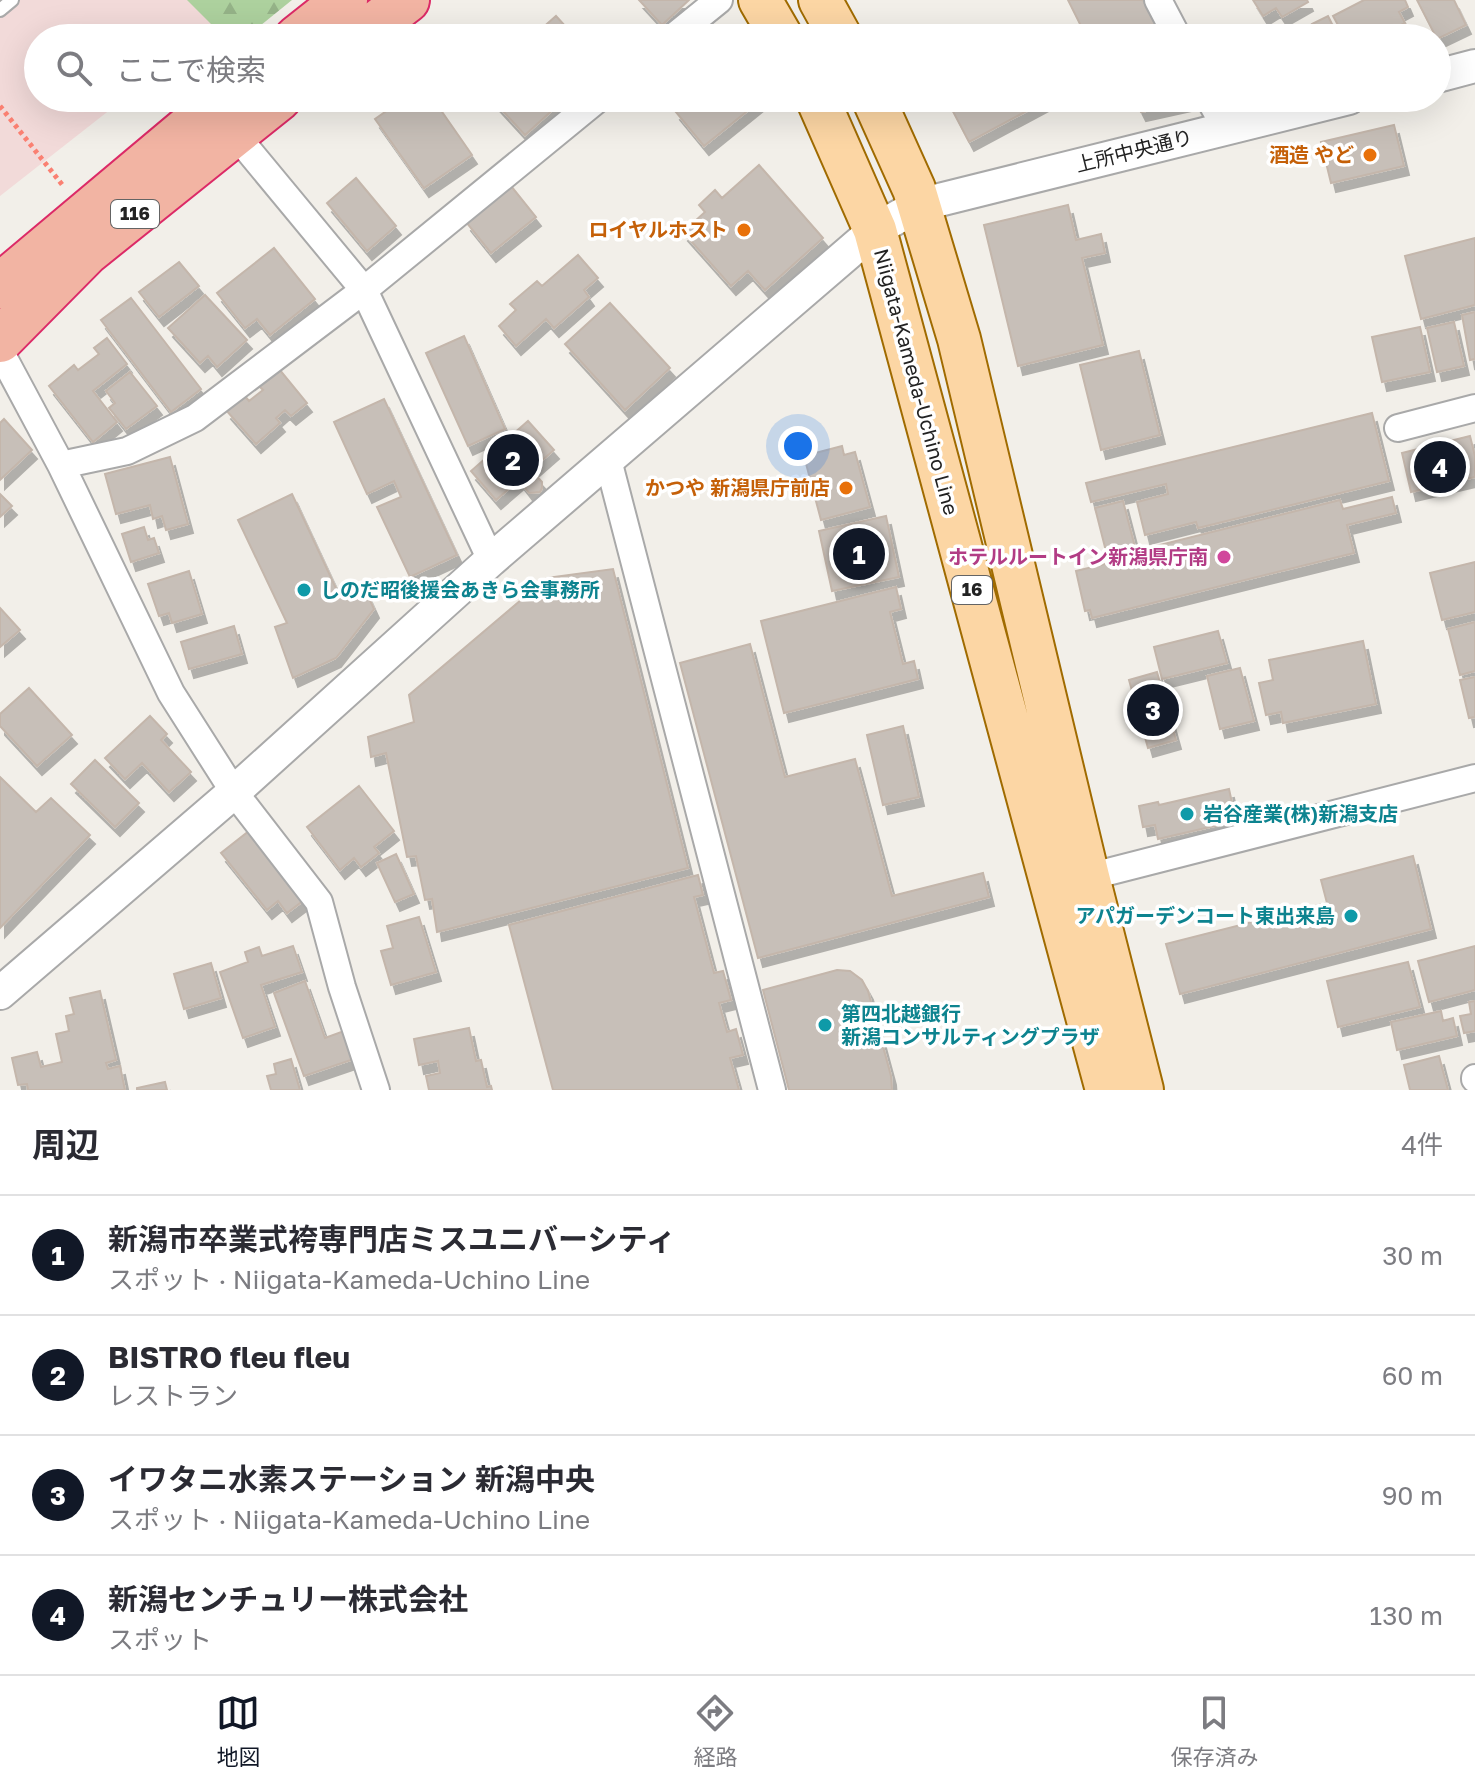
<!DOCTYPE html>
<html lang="ja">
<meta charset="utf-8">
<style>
body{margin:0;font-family:"Golos Text","Noto Sans JP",sans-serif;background:#f7f7f7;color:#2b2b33}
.you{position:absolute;left:798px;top:446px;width:28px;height:28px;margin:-20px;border:6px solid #fff;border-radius:50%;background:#1a73e8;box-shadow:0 0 0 12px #1a73e833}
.badge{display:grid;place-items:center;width:52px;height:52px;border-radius:50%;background:#111827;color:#fff;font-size:26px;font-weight:700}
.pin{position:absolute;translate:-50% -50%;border:4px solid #fff;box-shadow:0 2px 8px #0006}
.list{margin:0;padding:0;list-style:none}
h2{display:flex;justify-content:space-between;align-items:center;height:104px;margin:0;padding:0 32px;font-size:34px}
h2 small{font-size:26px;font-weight:400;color:#7c7c81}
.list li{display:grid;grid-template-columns:52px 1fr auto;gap:24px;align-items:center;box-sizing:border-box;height:120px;padding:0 32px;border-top:2px solid #e1e1e2}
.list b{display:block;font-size:30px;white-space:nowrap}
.list p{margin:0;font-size:26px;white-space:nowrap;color:#7c7c81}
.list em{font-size:26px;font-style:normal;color:#7c7c81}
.icon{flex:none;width:44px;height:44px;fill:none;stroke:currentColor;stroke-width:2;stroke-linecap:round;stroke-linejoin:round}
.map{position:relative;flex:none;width:1475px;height:1090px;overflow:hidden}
.search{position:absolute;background:#fff;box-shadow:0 8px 32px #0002;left:24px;right:24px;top:24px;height:88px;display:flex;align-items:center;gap:20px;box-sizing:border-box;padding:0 28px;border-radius:44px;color:#7c7c81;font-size:30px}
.sheet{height:584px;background:#fff}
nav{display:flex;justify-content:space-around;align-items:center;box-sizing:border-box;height:112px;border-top:2px solid #e1e1e2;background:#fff;font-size:22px;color:#7c7c81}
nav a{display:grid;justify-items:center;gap:4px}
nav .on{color:#111827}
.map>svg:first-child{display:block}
</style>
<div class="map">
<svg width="1475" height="1090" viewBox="0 0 1475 1090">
<defs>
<pattern id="forest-firs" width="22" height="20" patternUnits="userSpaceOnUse" patternTransform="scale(2)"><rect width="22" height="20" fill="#add19e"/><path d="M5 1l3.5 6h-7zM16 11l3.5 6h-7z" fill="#95b388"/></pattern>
<filter id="shadow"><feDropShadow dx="5" dy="9" stdDeviation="0" flood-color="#0004"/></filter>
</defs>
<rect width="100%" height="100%" fill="#f2efe9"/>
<path fill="#f2dad9" d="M 0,0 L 251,0 L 202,38 L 38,38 L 38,98 L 125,98 L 0,196 Z"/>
<path fill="url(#forest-firs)" d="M 187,0 L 292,0 L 245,38 L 225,38 Z"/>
<path fill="#c7bfb8" stroke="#c4b6ab" stroke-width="2" filter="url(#shadow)" d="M 639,0 L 689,0 L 662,25 Z
M 1068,0 L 1143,0 L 1163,38 L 1087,38 Z
M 1253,0 L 1307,0 L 1308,2 L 1282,17 L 1276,8 L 1263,16 Z
M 1364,0 L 1405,0 L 1408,7 L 1399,12 L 1405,23 L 1375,38 L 1345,38 L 1333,16 Z
M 1417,0 L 1454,0 L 1466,25 L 1437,39 Z
M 556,16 L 576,38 L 531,38 Z
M 1328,16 L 1339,38 L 1319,38 L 1312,24 Z
M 713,25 L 723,38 L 695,38 Z
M 405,98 L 408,98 L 417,110 L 433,99 L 472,155 L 424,188 L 375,119 Z
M 491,98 L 547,98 L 556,107 L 525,135 Z
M 691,98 L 759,98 L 761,100 L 704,146 L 675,111 Z
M 946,98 L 1051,98 L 969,142 Z
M 1134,98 L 1194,98 L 1196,100 L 1141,112 Z
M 1394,125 L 1404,166 L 1331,183 L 1321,142 Z
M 759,165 L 823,238 L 765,290 L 748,271 L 731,286 L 683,232 L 705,212 L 699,205 L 715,190 L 722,198 Z
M 356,178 L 396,226 L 367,251 L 327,203 Z
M 511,186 L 536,217 L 491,253 L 466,222 Z
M 1068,205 L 1076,240 L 1101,234 L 1105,253 L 1082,258 L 1103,345 L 1018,366 L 984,225 Z
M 1475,238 L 1475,305 L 1421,319 L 1405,256 Z
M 274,248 L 315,299 L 270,335 L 257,319 L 245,328 L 217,293 Z
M 578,255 L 598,278 L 584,290 L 589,297 L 554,328 L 546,319 L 516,346 L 499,326 L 516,310 L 510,304 L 537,281 L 542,286 Z
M 179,262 L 199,286 L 159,317 L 139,292 Z
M 205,295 L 247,340 L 217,367 L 208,356 L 200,363 L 168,328 Z
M 131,298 L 201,389 L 171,412 L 101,320 Z
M 610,303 L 670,368 L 625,410 L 565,344 Z
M 1475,312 L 1475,359 L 1470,360 L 1462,315 Z
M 1454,322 L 1464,366 L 1437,372 L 1427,328 Z
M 1420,327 L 1430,372 L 1382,382 L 1372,337 Z
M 464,336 L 505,429 L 468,446 L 426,353 Z
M 107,338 L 127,364 L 93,391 L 117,422 L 93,442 L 49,386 L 74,365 L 78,370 L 99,354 L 94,348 Z
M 1139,351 L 1160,435 L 1101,450 L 1080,365 Z
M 279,369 L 307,403 L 291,416 L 285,410 L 276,418 L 280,423 L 256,444 L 226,410 L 244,395 L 249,401 L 263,390 L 259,386 Z
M 130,372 L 157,406 L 126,429 L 109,408 L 115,403 L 106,391 Z
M 384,399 L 457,555 L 410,577 L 377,507 L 401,497 L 394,481 L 367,494 L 334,422 Z
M 1372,413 L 1389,481 L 1198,528 L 1196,522 L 1145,535 L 1137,502 L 1168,494 L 1166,484 L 1091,502 L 1086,483 Z
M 4,419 L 32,450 L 0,480 L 0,423 Z
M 528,421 L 554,450 L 531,470 L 542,482 L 542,488 L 540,492 L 529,493 L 519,480 L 496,500 L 471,471 Z
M 1470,436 L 1475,456 L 1475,477 L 1411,492 L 1402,453 Z
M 842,446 L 844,455 L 855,452 L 870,507 L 821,520 L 804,456 Z
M 170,457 L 188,524 L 166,530 L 162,516 L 153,519 L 150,505 L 116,514 L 105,474 Z
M 0,494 L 12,506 L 0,517 Z
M 292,494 L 339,595 L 363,585 L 374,609 L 336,658 L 293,678 L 275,627 L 287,623 L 238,520 Z
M 1392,497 L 1396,513 L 1347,525 L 1354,553 L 1092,618 L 1090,610 L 1085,611 L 1076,571 L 1109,563 L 1095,508 L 1123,501 L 1136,551 L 1340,500 L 1343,509 Z
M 886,516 L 899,577 L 832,591 L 819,531 Z
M 144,527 L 148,540 L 154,538 L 159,553 L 131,562 L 122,534 Z
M 1475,562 L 1475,612 L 1442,620 L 1430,573 Z
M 613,569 L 688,868 L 437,932 L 432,899 L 425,900 L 416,856 L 407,857 L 386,753 L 371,757 L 368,737 L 414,722 L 409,695 L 547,578 Z
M 189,571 L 202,614 L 172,623 L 169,613 L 159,616 L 148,584 Z
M 896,587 L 901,609 L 890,612 L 903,664 L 914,661 L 918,679 L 784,713 L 761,621 Z
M 0,608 L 20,630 L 0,647 Z
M 1475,622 L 1475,671 L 1460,675 L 1448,629 Z
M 234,626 L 242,654 L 189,669 L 181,642 Z
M 1218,631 L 1227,663 L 1162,679 L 1154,647 Z
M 1363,641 L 1376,704 L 1283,723 L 1281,712 L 1266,715 L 1259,683 L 1273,680 L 1269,660 Z
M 750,644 L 785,777 L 855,759 L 892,896 L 983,873 L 989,897 L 758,958 L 680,663 Z
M 1240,668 L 1254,721 L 1220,729 L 1207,676 Z
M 1157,672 L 1176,740 L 1148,748 L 1129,680 Z
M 1475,677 L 1475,717 L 1469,718 L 1460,680 Z
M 29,688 L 72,735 L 37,766 L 0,726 L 0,714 Z
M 150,716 L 167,734 L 161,740 L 191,772 L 169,792 L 142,763 L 125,779 L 105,758 Z
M 903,726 L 919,797 L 883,805 L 867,735 Z
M 95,760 L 139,803 L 115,827 L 71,784 Z
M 0,777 L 36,812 L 51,798 L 90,835 L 0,928 Z
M 359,786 L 394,831 L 374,847 L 379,853 L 361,867 L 354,858 L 340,870 L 307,827 Z
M 1229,789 L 1236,821 L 1158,839 L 1155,825 L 1143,827 L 1139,806 L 1158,802 L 1159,805 Z
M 249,831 L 304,900 L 287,913 L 278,901 L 267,910 L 221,853 Z
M 396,854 L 414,894 L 395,902 L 377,863 Z
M 1413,856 L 1431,929 L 1180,994 L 1166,944 L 1327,903 L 1321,880 Z
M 698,875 L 703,895 L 694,897 L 714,973 L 723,971 L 731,1000 L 719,1003 L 727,1032 L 736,1029 L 743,1055 L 730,1058 L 739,1090 L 553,1090 L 509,925 Z
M 419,917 L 436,972 L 391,985 L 381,951 L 393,948 L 387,926 Z
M 293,946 L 302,972 L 261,985 L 275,1027 L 243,1038 L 220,972 L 248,962 L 245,952 L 259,947 L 262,956 Z
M 1475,946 L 1475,990 L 1429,1002 L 1418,961 Z
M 1408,962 L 1420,1007 L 1338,1027 L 1327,981 Z
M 211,963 L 221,998 L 184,1009 L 174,974 Z
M 837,970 L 850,971 L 862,980 L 868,991 L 891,1076 L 892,1090 L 789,1090 L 763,990 Z
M 305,981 L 325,1038 L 344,1031 L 354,1059 L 304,1076 L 274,993 Z
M 100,991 L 116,1060 L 106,1063 L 108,1069 L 120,1066 L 125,1090 L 28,1090 L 27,1084 L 18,1085 L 12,1058 L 37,1052 L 41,1067 L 62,1062 L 56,1034 L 69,1031 L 66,1016 L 74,1014 L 70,998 Z
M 1475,1001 L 1475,1031 L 1464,1033 L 1460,1016 L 1471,1014 L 1469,1002 Z
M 1441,1011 L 1443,1021 L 1453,1018 L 1457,1036 L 1397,1050 L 1391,1022 Z
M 469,1028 L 476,1061 L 481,1060 L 487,1087 L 491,1086 L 492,1090 L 429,1090 L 426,1076 L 440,1073 L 438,1061 L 419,1065 L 414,1039 Z
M 1439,1056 L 1448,1090 L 1410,1090 L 1404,1065 Z
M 291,1059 L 300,1090 L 271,1090 L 267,1076 L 276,1074 L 274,1064 Z
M 165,1082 L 167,1090 L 137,1090 L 137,1088 Z"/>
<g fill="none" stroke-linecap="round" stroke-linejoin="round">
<g stroke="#a9a9a9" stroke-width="16">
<path id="service" d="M 0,10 L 12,0"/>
</g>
<g stroke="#a9a9a9" stroke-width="30">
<path id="minor" d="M 1158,0 L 1178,38
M 672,38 L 719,0
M 1209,98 L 1226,129
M 234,133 L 364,290 L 491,560
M 0,351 L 61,465 L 171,693 L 234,792 L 319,902 L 342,987 L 376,1090
M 1398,428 L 1475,408
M 608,460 L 772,1090
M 61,465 L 127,451 L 195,418 L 364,290 L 599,98
M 1088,877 L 1475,778
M 1475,1078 L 1475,1079"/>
</g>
<g stroke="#a9a9a9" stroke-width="36">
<path id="tertiary" d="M 1437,76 L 1475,66
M 0,993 L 234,792 L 491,560 L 875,230 L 919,205 L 1349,98"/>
</g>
<g stroke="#a06b00" stroke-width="46">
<path id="primary" d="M 760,0 L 782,38
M 820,0 L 841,38
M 817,98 L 875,230 L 1107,1090
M 873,98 L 914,189 L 959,339 L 1088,877 L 1142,1090"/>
</g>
<g stroke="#dc2a67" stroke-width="48">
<path id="trunk" d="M 297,38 L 345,0
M 358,38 L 407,0
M 0,286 L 224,98
M 0,340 L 87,252 L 279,98"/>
</g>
<path stroke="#fa8072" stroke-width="5" stroke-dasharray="4 4" stroke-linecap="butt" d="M 0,106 L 64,187"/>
<use href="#service" stroke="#fff" stroke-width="12"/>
<use href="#minor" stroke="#fff" stroke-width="26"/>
<use href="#tertiary" stroke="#fff" stroke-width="32"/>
<use href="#primary" stroke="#fcd6a4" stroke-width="42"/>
<use href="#trunk" stroke="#f2b4a3" stroke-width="44"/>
</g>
<g fill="#e8710a" stroke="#fff" stroke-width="3">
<circle cx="1370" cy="155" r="8"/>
<circle cx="744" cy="230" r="8"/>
<circle cx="846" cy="488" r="8"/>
</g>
<circle fill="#d1479c" stroke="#fff" stroke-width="3" cx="1224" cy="557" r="8"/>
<g fill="#0f9aa8" stroke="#fff" stroke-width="3">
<circle cx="304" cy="590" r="8"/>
<circle cx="1187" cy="814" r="8"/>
<circle cx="1351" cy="916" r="8"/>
<circle cx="825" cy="1025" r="8"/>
</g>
<g text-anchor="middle" stroke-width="7" stroke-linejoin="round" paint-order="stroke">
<g fill="#fff" stroke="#646464" stroke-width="2">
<rect x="111" y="200" width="48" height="28" rx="6"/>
<rect x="952" y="576" width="40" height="28" rx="6"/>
</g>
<g font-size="18" font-weight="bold" fill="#222">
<text x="135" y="220">116</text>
<text x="972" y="596">16</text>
</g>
<g font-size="20" fill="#222" stroke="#fff">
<text transform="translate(1134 151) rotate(-14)" y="7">上所中央通り</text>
<text transform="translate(916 382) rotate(75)" y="7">Niigata-Kameda-Uchino Line</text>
</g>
<g font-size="20" font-weight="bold" fill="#c56008" stroke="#fff" text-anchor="end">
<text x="1354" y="162">酒造 やど</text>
<text x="728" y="237">ロイヤルホスト</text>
<text x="830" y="495">かつや 新潟県庁前店</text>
</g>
<g font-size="20" font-weight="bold" fill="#b23c85" stroke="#fff" text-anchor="end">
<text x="1208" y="564">ホテルルートイン新潟県庁南</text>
</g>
<g font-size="20" font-weight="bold" fill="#0d838f" stroke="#fff" text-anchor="start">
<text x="320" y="597">しのだ昭後援会あきら会事務所</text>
<text x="1203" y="821">岩谷産業(株)新潟支店</text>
<text x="1335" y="923" text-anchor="end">アパガーデンコート東出来島</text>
<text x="841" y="1021">第四北越銀行<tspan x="841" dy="23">新潟コンサルティングプラザ</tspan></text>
</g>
</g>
</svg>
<div class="you"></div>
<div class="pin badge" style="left:859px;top:554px">1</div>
<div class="pin badge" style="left:513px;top:460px">2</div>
<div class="pin badge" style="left:1153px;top:710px">3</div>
<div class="pin badge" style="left:1440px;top:467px">4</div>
<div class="search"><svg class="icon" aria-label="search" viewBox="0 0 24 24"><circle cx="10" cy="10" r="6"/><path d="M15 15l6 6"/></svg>ここで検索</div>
</div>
<section class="sheet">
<h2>周辺<small>4件</small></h2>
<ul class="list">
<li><span class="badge">1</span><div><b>新潟市卒業式袴専門店ミスユニバーシティ</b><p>スポット · Niigata-Kameda-Uchino Line</p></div><em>30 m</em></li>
<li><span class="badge">2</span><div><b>BISTRO fleu fleu</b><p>レストラン</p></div><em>60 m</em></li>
<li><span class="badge">3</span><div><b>イワタニ水素ステーション 新潟中央</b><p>スポット · Niigata-Kameda-Uchino Line</p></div><em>90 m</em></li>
<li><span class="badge">4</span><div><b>新潟センチュリー株式会社</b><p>スポット</p></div><em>130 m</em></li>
</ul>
</section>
<nav>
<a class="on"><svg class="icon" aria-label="map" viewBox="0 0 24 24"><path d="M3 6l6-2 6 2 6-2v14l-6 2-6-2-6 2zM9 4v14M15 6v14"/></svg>地図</a>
<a><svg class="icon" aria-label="directions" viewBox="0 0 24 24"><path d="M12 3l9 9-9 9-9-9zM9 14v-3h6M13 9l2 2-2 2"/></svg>経路</a>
<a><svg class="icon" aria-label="saved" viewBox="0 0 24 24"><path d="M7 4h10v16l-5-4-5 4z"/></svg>保存済み</a>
</nav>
